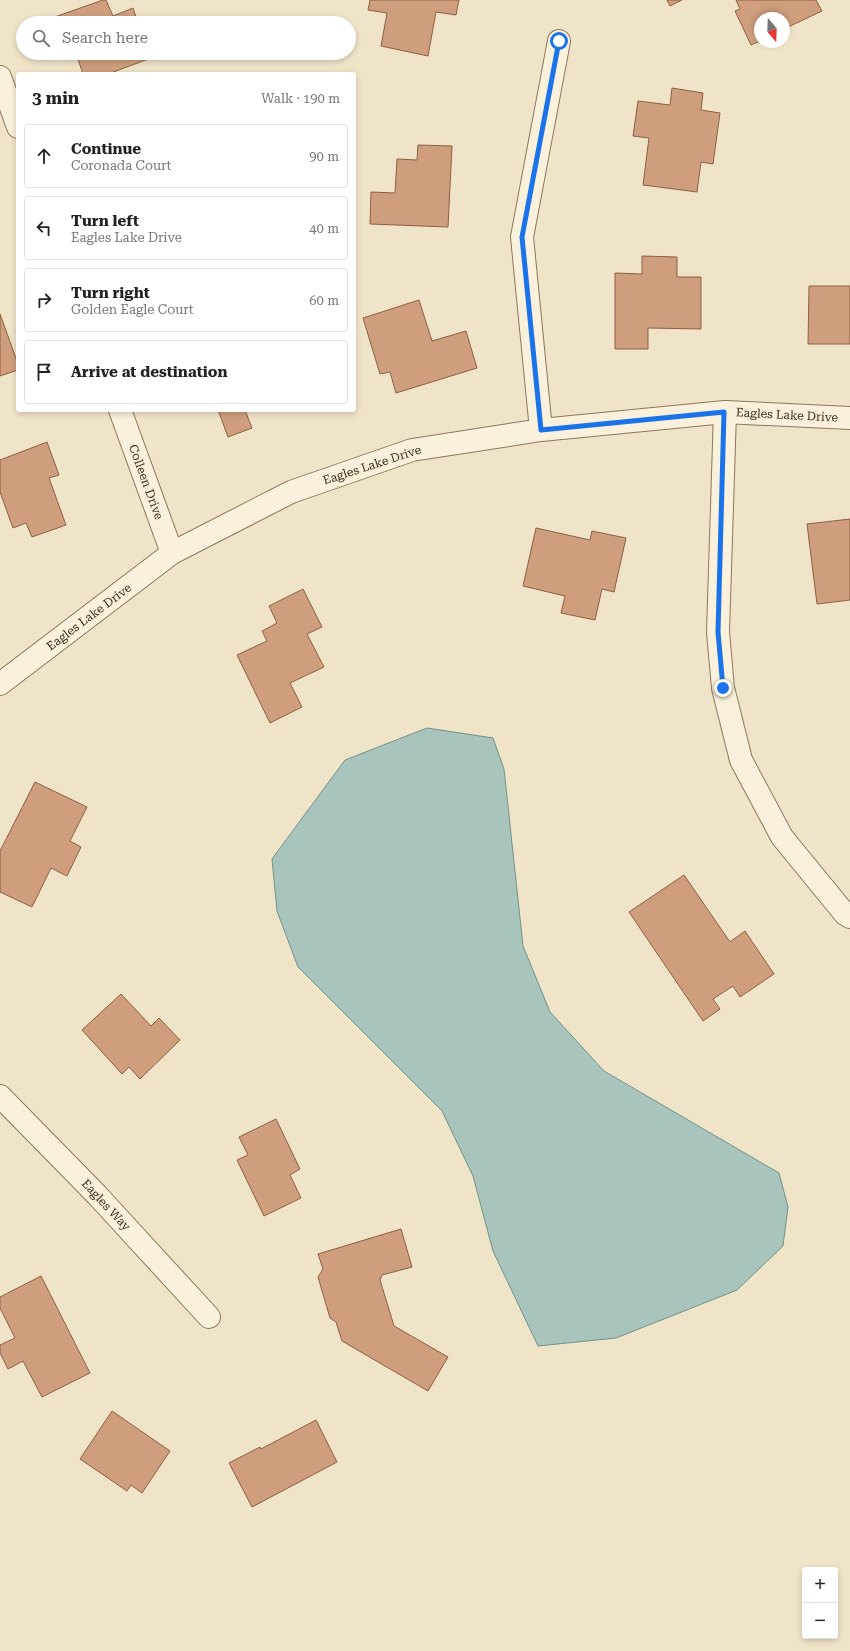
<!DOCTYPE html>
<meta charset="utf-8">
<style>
body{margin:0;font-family:"Roboto Serif",serif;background:#f2f2f2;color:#222}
.controls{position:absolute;right:12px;bottom:12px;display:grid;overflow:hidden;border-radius:4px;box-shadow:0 2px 6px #0003}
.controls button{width:36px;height:36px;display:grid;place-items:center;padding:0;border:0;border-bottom:1px solid #e0e0e0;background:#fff;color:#222;font:20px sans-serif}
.compass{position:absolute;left:754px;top:12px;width:36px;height:36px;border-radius:50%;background:#fff;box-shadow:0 2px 6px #0003;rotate:161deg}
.stop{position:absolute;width:12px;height:12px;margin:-9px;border:3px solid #1a73e8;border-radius:50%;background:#fff}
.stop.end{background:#1a73e8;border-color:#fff;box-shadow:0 1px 4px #0008}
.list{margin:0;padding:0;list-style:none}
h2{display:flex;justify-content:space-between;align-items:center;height:52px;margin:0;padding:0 16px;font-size:17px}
h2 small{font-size:13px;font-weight:400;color:#767676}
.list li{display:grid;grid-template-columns:26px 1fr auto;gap:12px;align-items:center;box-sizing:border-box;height:64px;margin:0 8px 8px;padding:0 8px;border:1px solid #e0e0e0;border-radius:4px}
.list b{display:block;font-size:15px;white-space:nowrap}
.list p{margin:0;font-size:13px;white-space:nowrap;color:#767676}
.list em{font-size:13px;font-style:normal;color:#767676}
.icon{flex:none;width:22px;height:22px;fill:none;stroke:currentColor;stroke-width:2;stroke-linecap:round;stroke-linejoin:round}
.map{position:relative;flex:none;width:850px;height:1651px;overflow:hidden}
.search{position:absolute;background:#fff;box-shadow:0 2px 6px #0003;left:16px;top:16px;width:340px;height:44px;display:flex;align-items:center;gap:10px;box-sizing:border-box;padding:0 14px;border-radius:22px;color:#767676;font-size:15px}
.panel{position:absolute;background:#fff;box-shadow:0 2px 6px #0003;left:16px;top:72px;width:340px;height:340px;border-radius:4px}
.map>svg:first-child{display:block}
</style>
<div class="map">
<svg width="850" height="1651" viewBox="0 0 850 1651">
<rect width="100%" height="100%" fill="#f0e4c8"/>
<path fill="#a9c4bc" stroke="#6f938a" d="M 427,728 L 493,738 L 504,769 L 523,946 L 550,1012 L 604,1071 L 779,1173 L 788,1207 L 783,1246 L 737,1290 L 616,1338 L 538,1346 L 493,1251 L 473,1176 L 442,1111 L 298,967 L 277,911 L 272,859 L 345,760 Z"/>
<path fill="#cf9f7d" stroke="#8d5f41" d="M 103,0 L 106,0 L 113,16 L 133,8 L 138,23 L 50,23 L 49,19 Z
M 370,0 L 459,0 L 456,15 L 436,12 L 428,56 L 381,46 L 387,13 L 368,10 Z
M 667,0 L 682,0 L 670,6 Z
M 736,0 L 816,0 L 822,11 L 784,29 L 784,18 L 760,18 L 760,41 L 751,45 L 735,11 L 740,9 Z
M 76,53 L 149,53 L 151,58 L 108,74 L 83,74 Z
M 672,88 L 703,93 L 701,110 L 720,113 L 713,164 L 701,162 L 697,192 L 643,185 L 649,138 L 633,136 L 638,101 L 670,105 Z
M 418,145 L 452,146 L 448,227 L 370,224 L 371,192 L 395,193 L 397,159 L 417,160 Z
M 642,256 L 677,257 L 677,277 L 701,277 L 701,329 L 648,328 L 648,349 L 615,349 L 615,273 L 642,274 Z
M 809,286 L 850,286 L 850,344 L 808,344 Z
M 419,300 L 432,341 L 466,331 L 477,368 L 396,393 L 390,372 L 380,374 L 363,318 Z
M 0,314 L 18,364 L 18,370 L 0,376 Z
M 218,410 L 245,410 L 252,428 L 228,437 Z
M 47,442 L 59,475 L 49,478 L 66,525 L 32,537 L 26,523 L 13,528 L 0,492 L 0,460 Z
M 850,519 L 850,600 L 817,604 L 807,524 Z
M 536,528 L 590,540 L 592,531 L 626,538 L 614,592 L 602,589 L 595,620 L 561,613 L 565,596 L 523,586 Z
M 303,589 L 322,627 L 307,634 L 324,667 L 290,683 L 302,707 L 270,723 L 237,655 L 267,641 L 262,631 L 277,623 L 269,606 Z
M 35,782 L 87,807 L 70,841 L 81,847 L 67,876 L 51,868 L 32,907 L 0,892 L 0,851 Z
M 684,875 L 730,942 L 745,931 L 774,974 L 740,997 L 733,986 L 713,999 L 720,1009 L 703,1021 L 629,912 Z
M 121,994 L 151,1026 L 159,1018 L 180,1040 L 140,1079 L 129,1067 L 122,1074 L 82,1030 Z
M 276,1119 L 300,1169 L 290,1175 L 301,1198 L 264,1216 L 237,1160 L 248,1155 L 239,1137 Z
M 401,1229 L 412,1267 L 382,1275 L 380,1280 L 394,1326 L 448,1357 L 428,1391 L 342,1341 L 336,1322 L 330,1318 L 318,1277 L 323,1269 L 318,1254 Z
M 41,1276 L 90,1373 L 42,1397 L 23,1361 L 8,1369 L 0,1353 L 0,1345 L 15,1338 L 0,1308 L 0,1297 Z
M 112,1411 L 170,1451 L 142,1493 L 131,1485 L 127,1491 L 80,1459 Z
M 316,1420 L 337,1462 L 252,1507 L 229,1463 L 260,1447 L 261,1449 Z"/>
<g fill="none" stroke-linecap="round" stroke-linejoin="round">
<g stroke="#8d765c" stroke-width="24">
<path id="minor" d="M 0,77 L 18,127
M 120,410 L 172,553
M 725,412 L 718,632 L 723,688 L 741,760 L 782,837 L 845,914 L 850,917
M 541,430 L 522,237 L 559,41
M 0,684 L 172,553 L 291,492 L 412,450 L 541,430 L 725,412 L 850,418
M 0,1096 L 97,1195 L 209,1317"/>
</g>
<use href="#minor" stroke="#faf1dc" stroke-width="22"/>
</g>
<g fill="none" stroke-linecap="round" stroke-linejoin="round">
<path stroke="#1a73e8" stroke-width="5" d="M 559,41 L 522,237 L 541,430 L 724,412 L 718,632 L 723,688"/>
</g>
<g text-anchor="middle" stroke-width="3" stroke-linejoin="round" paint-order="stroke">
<g font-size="12" fill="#3d2e20" stroke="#f7eed8">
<text transform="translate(787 415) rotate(3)" y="4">Eagles Lake Drive</text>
<text transform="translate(372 465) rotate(-18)" y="4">Eagles Lake Drive</text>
<text transform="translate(146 482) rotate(70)" y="4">Colleen Drive</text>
<text transform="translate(89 617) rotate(-37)" y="4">Eagles Lake Drive</text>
<text transform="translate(106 1205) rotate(47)" y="4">Eagles Way</text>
</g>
</g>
</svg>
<div class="controls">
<button>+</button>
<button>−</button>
</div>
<svg class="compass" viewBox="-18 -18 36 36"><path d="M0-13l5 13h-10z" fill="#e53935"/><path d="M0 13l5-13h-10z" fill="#767676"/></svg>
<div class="stop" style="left:559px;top:41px"></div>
<div class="stop end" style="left:723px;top:688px"></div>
<div class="search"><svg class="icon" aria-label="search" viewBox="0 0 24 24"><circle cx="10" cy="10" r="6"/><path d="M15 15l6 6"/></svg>Search here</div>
<section class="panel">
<h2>3 min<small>Walk · 190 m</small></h2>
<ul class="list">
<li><svg class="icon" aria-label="ahead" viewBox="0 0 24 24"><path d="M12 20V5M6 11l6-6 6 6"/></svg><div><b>Continue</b><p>Coronada Court</p></div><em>90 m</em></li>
<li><svg class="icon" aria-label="left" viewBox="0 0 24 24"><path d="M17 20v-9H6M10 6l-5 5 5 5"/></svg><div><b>Turn left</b><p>Eagles Lake Drive</p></div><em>40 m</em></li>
<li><svg class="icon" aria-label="right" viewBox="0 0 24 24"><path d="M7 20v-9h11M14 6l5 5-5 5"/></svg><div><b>Turn right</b><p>Golden Eagle Court</p></div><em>60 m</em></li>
<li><svg class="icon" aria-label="arrive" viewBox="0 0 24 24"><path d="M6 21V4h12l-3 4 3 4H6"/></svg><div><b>Arrive at destination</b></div></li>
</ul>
</section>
</div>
